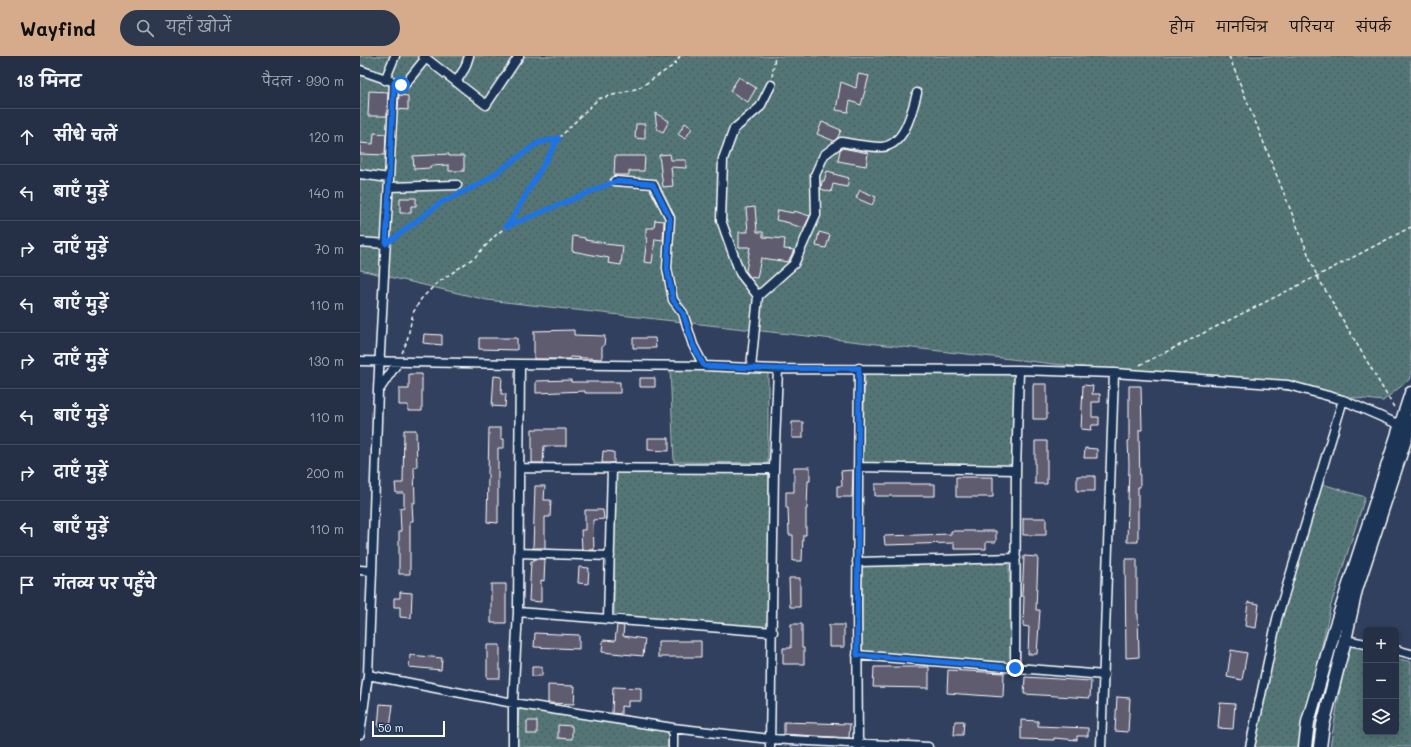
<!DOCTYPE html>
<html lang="hi">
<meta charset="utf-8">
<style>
body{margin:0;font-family:Mali,"Playpen Sans Deva",sans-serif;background:#2d384d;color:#f1f3f6}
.controls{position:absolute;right:12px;bottom:12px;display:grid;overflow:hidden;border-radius:6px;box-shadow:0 2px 10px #0003}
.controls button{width:36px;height:36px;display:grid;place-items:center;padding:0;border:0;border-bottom:1px solid #424b5f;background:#253046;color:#f1f3f6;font:20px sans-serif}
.scale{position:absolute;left:12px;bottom:10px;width:73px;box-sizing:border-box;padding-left:4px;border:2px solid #fff;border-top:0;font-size:11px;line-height:14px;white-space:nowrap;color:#fff;-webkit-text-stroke:3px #1d3557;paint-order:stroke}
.stop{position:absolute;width:12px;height:12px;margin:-9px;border:3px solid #1a73e8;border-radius:50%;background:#fff}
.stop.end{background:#1a73e8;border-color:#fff;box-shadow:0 1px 4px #0008}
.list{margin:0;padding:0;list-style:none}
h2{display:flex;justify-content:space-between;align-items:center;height:52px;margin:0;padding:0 16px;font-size:17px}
h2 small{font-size:13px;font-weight:400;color:#a3a9b3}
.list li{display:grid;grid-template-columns:26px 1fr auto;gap:12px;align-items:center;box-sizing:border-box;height:56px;padding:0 16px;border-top:1px solid #424b5f}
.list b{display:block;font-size:15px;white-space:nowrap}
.list em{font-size:13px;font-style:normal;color:#a3a9b3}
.icon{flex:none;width:22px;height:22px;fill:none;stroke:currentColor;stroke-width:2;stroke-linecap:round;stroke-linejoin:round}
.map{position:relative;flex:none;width:1051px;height:691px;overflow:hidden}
header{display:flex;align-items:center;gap:24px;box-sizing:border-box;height:56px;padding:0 20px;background:#d6ab8b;color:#111}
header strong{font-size:19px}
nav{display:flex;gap:22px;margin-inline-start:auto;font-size:14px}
.search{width:280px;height:36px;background:#2d384d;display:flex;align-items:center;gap:10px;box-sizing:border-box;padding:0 14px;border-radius:22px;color:#a3a9b3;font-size:15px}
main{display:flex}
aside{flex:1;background:#253046}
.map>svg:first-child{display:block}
</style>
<header>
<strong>Wayfind</strong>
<div class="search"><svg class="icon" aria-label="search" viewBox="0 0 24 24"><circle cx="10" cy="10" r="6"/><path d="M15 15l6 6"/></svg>यहाँ खोजें</div>
<nav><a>होम</a><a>मानचित्र</a><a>परिचय</a><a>संपर्क</a></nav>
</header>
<main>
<aside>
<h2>13 मिनट<small>पैदल · 990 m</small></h2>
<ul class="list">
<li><svg class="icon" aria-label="ahead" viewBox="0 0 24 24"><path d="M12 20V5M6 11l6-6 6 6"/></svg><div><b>सीधे चलें</b></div><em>120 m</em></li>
<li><svg class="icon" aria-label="left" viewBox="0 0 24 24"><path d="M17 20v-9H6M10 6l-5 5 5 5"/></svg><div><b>बाएँ मुड़ें</b></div><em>140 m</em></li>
<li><svg class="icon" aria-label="right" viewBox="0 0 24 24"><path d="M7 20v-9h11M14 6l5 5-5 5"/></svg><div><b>दाएँ मुड़ें</b></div><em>70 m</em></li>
<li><svg class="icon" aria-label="left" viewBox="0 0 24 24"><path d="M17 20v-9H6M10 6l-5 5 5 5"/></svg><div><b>बाएँ मुड़ें</b></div><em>110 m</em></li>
<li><svg class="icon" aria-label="right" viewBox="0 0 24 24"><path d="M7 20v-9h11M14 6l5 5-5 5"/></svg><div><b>दाएँ मुड़ें</b></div><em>130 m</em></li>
<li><svg class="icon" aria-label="left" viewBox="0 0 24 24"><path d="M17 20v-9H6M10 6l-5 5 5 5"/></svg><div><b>बाएँ मुड़ें</b></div><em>110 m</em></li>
<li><svg class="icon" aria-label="right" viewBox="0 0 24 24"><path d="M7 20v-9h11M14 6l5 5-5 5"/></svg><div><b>दाएँ मुड़ें</b></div><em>200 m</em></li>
<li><svg class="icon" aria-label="left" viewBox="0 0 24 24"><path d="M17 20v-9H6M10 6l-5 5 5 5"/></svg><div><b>बाएँ मुड़ें</b></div><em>110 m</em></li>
<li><svg class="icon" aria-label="arrive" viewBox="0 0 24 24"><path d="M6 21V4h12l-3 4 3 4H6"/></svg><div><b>गंतव्य पर पहुँचे</b></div></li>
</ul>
</aside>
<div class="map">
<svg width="1051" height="691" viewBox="0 0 1051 691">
<defs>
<pattern id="grass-dots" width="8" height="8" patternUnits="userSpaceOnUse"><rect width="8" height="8" fill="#527576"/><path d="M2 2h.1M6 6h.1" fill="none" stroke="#4e5c5d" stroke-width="1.8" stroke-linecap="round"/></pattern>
</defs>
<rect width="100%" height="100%" fill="#31405e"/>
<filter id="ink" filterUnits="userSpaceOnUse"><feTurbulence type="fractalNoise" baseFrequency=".025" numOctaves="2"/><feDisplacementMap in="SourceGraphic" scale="8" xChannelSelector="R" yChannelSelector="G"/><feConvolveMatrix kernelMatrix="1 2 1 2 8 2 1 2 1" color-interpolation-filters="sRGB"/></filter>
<g filter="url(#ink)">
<path fill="url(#grass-dots)" stroke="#a8baba" d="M 0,0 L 1051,0 L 1051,322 L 1023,345 L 127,244 L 0,214 Z
M 310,312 L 408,315 L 408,407 L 314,406 Z
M 505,317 L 656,318 L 652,412 L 502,410 Z
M 254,415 L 409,418 L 408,574 L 254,559 Z
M 959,427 L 1005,441 L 971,549 L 939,691 L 895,691 L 901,643 L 918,572 Z
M 531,506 L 649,508 L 651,608 L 502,597 L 502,511 Z
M 988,588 L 1006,593 L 1006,676 L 1036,676 L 1036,602 L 1051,606 L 1051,691 L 970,691 Z
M 159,651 L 308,675 L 308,691 L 157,691 Z"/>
<path fill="#605b6f" stroke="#fff" d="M 498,18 L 509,20 L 501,49 L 490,45 L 488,56 L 476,54 L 481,26 L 496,32 Z
M 379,21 L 396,32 L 388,46 L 370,35 Z
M 9,35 L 28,36 L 27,60 L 8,60 Z
M 39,39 L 48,40 L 48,54 L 38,53 Z
M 295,57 L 309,65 L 303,76 L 297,73 Z
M 462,66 L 481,74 L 478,81 L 474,85 L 457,78 Z
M 325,67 L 332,72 L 325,83 L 318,78 Z
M 276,68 L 285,68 L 285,83 L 275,82 Z
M 14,77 L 26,78 L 25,99 L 0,98 L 0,87 L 13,88 Z
M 482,92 L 508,97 L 506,110 L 478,105 L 480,94 Z
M 89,98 L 89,100 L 104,100 L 104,115 L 89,115 L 89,109 L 70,110 L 70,112 L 54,113 L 53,100 Z
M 310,98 L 311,104 L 326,104 L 326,112 L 311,111 L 313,130 L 303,131 L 299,99 Z
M 255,100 L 285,100 L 284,115 L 269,115 L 269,119 L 254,119 Z
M 467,115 L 475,117 L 474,118 L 489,122 L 487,131 L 473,128 L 471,136 L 461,133 L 462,125 L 464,125 Z
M 500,134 L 516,141 L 512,149 L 496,142 Z
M 40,142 L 56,142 L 56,150 L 51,150 L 51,157 L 40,157 Z
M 395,151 L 397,176 L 403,176 L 403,181 L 425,183 L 424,193 L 434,194 L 428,206 L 401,202 L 397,222 L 390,221 L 386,215 L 390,191 L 379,191 L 379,176 L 388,176 L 386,152 Z
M 418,154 L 433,157 L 434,155 L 450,160 L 444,172 L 430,168 L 430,167 L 416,164 Z
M 295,164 L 304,165 L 303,184 L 295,183 L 292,207 L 284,206 L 287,183 L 286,183 L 286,172 L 294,172 Z
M 459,176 L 470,179 L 466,192 L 456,190 Z
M 213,180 L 225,182 L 225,184 L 245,187 L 245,188 L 263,190 L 261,209 L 248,207 L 249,202 L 212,195 Z
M 214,274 L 214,279 L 245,280 L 244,290 L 242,290 L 242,303 L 210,301 L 210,303 L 174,303 L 174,275 Z
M 64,278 L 82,279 L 82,289 L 63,287 Z
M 119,282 L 157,282 L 157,294 L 119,293 Z
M 273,282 L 295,282 L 296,292 L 273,292 Z
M 49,318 L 62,318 L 62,355 L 48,355 L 48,349 L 39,349 L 39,333 L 49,333 Z
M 134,320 L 142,321 L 141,338 L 146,338 L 145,351 L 132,350 Z
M 280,322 L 295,322 L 295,331 L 280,331 Z
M 211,324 L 211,326 L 260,326 L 260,337 L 225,337 L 225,335 L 176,337 L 176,325 Z
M 673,328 L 687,328 L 687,363 L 673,363 Z
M 723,329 L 733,330 L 732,338 L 740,338 L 740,346 L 732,346 L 732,361 L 739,361 L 739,369 L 732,369 L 731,374 L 721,373 Z
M 769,330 L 781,330 L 782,374 L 779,374 L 780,431 L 778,431 L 778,486 L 767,486 L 769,408 L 768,385 L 769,385 Z
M 432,366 L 443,366 L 443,382 L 432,382 Z
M 129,372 L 141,372 L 141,383 L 144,383 L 144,392 L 138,392 L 138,467 L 127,466 Z
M 172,373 L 206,373 L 206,390 L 184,390 L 183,407 L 172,407 Z
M 44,374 L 56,374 L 57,411 L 54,411 L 55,447 L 52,447 L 53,465 L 50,465 L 50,518 L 39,518 L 39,475 L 41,475 L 40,452 L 44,451 L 44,437 L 36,437 L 35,427 L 43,427 Z
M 288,382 L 309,382 L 309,395 L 288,394 Z
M 675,385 L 687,385 L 687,428 L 675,428 Z
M 725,392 L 737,393 L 737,402 L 724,402 Z
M 243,395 L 254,396 L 254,407 L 242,407 Z
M 434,411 L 450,411 L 450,425 L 448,425 L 447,453 L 446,453 L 446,479 L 443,479 L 442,505 L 433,505 L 433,479 L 429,479 L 428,452 L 426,452 L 426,436 L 434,436 Z
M 493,414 L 492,441 L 477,441 L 477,430 L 482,430 L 481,415 Z
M 717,420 L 735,420 L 735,435 L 717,435 Z
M 596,421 L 633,421 L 633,441 L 596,441 Z
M 515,428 L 575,428 L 575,440 L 515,440 Z
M 175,430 L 185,430 L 184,444 L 191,444 L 190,461 L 185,461 L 185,492 L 173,492 Z
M 225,454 L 243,454 L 244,463 L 233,464 L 234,494 L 222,494 L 221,474 L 225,474 Z
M 663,462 L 686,462 L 686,479 L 663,479 Z
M 591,475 L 636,475 L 636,486 L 626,486 L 626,493 L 594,493 L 594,487 L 525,489 L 524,480 L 591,478 Z
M 664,500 L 678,501 L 676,554 L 680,554 L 677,598 L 668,598 L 669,571 L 663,570 L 664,540 L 662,540 Z
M 174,503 L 185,503 L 184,525 L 181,524 L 181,546 L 169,545 L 171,505 L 174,505 Z
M 765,503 L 777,503 L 777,558 L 778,558 L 779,601 L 766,602 Z
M 219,511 L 229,512 L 228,528 L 218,527 Z
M 429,522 L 440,522 L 440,551 L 430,551 Z
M 131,528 L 146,528 L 146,567 L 131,567 Z
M 40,536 L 52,537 L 51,562 L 40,561 L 40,551 L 34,551 L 34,542 L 40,542 Z
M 888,546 L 899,548 L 896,572 L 885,570 Z
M 431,568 L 442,568 L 442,592 L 444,592 L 444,608 L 423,608 L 423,592 L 431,592 Z
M 257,569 L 264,570 L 263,580 L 285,583 L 283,600 L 242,596 L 243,584 L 255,585 Z
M 469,569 L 484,569 L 484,591 L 469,591 Z
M 175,577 L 219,579 L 219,593 L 174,591 Z
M 298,585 L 341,585 L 341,601 L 298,601 Z
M 127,589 L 140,589 L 140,622 L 127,622 Z
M 871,594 L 887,597 L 882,624 L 867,621 Z
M 50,599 L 82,602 L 81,614 L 49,611 Z
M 172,611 L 182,611 L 182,620 L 172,620 Z
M 514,611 L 569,611 L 569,632 L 513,631 Z
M 588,614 L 644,617 L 643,641 L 587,637 Z
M 665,621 L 731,625 L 730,642 L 664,638 Z
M 188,629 L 215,630 L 214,648 L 188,647 Z
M 253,631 L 281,632 L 281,645 L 268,645 L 268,651 L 261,650 L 261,658 L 252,657 Z
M 757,641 L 770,642 L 768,676 L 755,675 Z
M 860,647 L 875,648 L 873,673 L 858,672 Z
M 20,648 L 33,649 L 30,672 L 18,671 Z
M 661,664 L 678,665 L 678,670 L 728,672 L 728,680 L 717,680 L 717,684 L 694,682 L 694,684 L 661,683 Z
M 167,665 L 177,665 L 177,678 L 167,678 Z
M 595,665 L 604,665 L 603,679 L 594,679 Z
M 424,666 L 490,668 L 489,682 L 424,678 Z
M 198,669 L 212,670 L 212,683 L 198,682 Z"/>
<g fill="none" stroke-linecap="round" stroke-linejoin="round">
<g stroke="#fff" stroke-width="11">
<path id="street" d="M 63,0 L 126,49 L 159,0
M 0,14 L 43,29 L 45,28 L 66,2
M 25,24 L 35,0
M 96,26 L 105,12 L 109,0
M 0,118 L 29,122
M 255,125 L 293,128 L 310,162 L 307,212 L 313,244 L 323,257 L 333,289 L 344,310
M 29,131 L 97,129
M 0,186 L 26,188
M 398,240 L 434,208 L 456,159 L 455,119 L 464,99 L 481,86 C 494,88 508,91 521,91 C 545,90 552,55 557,37
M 0,305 L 160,308 L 344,310 L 418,313 L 659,314 L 754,317 L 928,329 L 983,344 L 1040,369
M 391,312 L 398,240 L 380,217 L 361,164 L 363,103 L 374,73 L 400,51 L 411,29
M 19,334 L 38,306
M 498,411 L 656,414
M 159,412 L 414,413
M 158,497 L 250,500
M 497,506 L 656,502
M 0,514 L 12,515
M 158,556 L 413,576
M 248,563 L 252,412
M 985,584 L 1006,588
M 1036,594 L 1051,598
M 497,599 L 744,619
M 655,612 L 656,414 L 659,314
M 8,619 L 153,647 L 313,672 L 410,683 L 568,691
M 0,678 L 8,619 L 12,515 L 18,334 L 34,27
M 153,691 L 153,647 L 158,556 L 160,308
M 313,691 L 313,672
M 410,691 L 414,413 L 418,313
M 498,691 L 497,550 L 499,312
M 741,691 L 754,317
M 890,691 L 917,563 L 983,344"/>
</g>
<g stroke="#fff" stroke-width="15">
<path id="secondary" d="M 945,691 L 948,666 L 975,572 L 1051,337
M 960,691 L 963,669 L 985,584 L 996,534 L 1051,366"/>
</g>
<path stroke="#fff" stroke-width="1.5" stroke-dasharray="4 3" stroke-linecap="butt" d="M 869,0 L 957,220 L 1035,353
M 412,21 L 415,0
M 102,136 L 122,127 L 178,87 L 199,82
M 147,171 L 248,128
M 34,182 L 82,146 L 99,138
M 42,297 L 47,285 L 53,257 L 61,243 L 76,228 L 115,201 L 137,178 L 146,171 L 153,161 L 199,82 L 238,43 L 279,32 L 314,9 L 320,0
M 780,309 L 957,220 L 1051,171"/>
<use href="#street" stroke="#1d3557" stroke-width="8"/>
<use href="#secondary" stroke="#1d3557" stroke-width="12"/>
</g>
</g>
<g fill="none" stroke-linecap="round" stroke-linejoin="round" filter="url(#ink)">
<path stroke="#1a73e8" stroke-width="5" d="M 41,29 L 34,27 L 26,188 L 82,146 L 122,127 L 178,87 L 199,82 L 153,161 L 146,171 L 256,125 L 293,128 L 310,162 L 307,212 L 313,244 L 323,257 L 333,289 L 344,310 L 418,313 L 499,312 L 497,599 L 655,612"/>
</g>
</svg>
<div class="controls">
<button>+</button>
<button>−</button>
<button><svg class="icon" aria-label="layers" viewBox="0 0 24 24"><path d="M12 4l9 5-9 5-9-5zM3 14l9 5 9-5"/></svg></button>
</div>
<div class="scale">50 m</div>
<div class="stop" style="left:41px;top:29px"></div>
<div class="stop end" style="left:655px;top:612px"></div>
</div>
</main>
